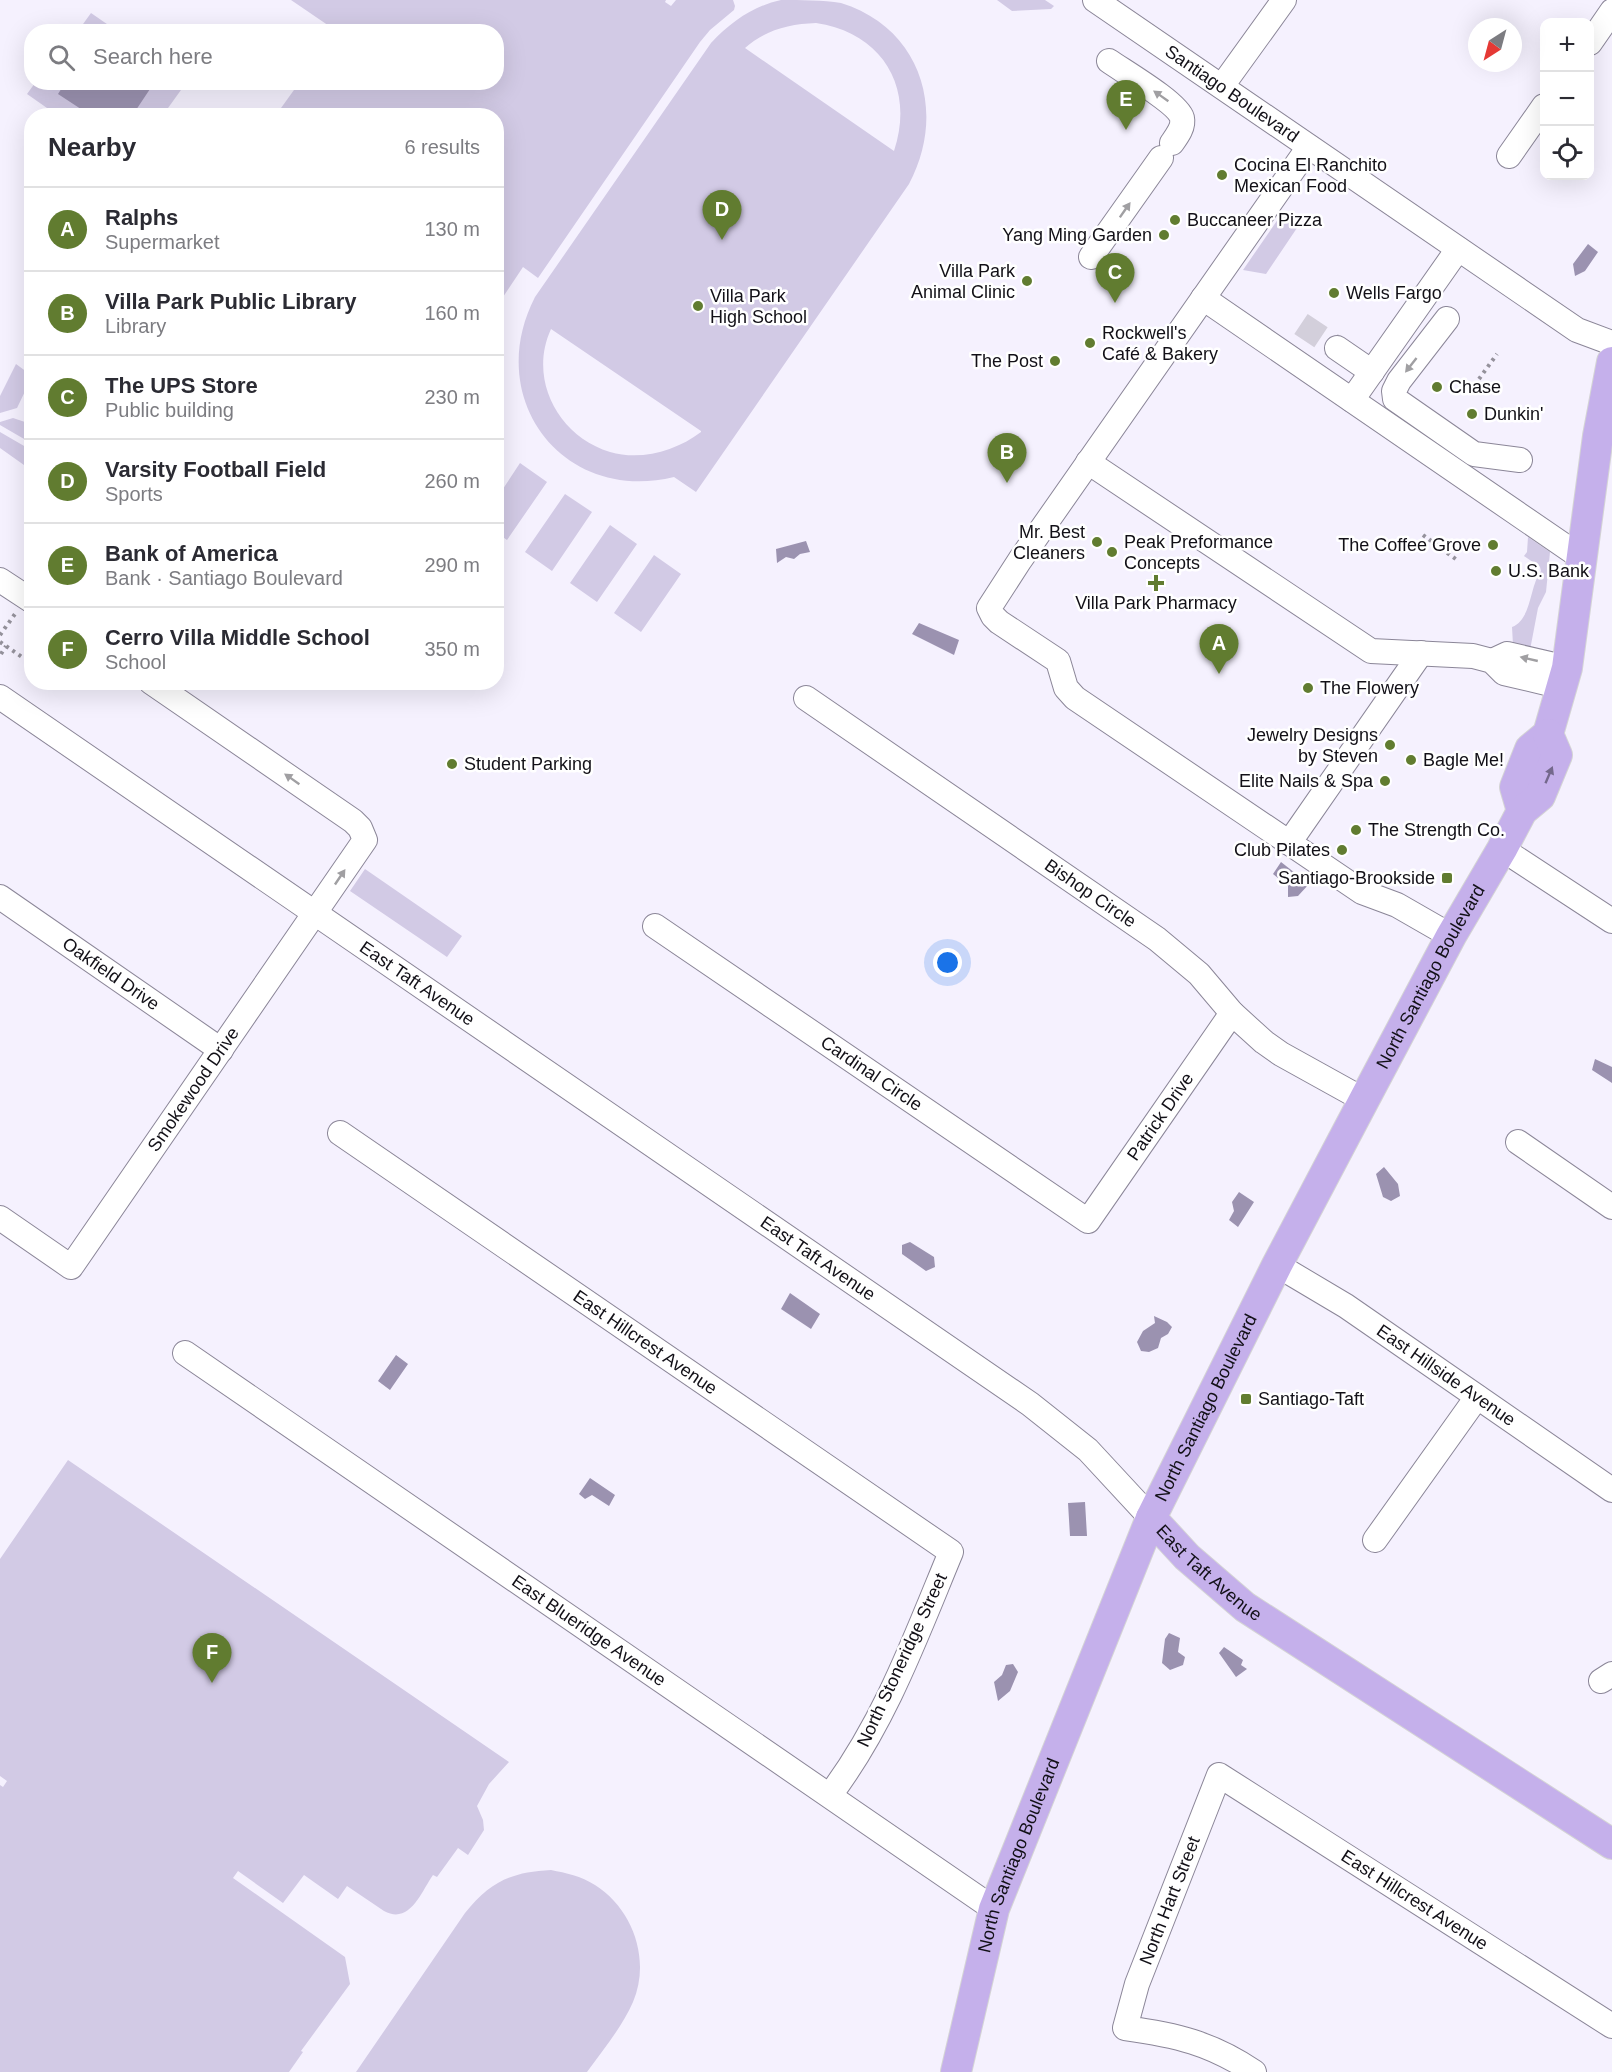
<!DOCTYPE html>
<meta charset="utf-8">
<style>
body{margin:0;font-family:Helvetica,sans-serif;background:#f7f7f7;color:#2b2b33}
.controls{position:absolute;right:18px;top:18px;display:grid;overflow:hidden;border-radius:12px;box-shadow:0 6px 24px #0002}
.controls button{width:54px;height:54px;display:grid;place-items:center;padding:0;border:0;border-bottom:2px solid #e1e1e2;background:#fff;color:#2b2b33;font:30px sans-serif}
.compass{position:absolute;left:1468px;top:18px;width:54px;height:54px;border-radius:50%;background:#fff;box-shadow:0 6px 24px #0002;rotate:216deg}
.you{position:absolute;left:948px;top:963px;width:21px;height:21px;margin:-15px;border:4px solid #fff;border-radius:50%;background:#1a73e8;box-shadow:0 0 0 9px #1a73e833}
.badge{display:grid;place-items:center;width:39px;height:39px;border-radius:50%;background:#617c30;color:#fff;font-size:20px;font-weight:700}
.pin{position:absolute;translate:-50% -50px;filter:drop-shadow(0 2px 3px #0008)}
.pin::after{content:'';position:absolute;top:32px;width:21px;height:18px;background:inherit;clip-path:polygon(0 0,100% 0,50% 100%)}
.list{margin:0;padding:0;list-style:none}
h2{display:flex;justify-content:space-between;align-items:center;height:78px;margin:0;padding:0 24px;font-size:26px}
h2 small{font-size:20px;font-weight:400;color:#7c7c81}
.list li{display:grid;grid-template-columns:39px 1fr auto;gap:18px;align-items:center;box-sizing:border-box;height:84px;padding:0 24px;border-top:2px solid #e1e1e2}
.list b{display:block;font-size:22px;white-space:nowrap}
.list p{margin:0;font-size:20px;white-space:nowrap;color:#7c7c81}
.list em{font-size:20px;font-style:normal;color:#7c7c81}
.icon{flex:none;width:33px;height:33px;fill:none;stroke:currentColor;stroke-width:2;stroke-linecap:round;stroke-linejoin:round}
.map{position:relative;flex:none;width:1612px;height:2072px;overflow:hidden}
.search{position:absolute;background:#fff;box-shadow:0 6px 24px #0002;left:24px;top:24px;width:480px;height:66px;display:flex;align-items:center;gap:15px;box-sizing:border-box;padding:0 21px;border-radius:24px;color:#7c7c81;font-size:22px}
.panel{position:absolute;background:#fff;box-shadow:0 6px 24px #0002;left:24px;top:108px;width:480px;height:582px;border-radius:24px}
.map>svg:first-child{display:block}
</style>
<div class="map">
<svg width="1612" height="2072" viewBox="0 0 1612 2072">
<rect width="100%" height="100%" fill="#f5f1fe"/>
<path fill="#d2cae5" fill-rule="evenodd" d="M 291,0 L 666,0 L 665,2 L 671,6 L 676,0 L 733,0 L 735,6 L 734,10 L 710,30 L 700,42 L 538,278 L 523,267 L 497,306 L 496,116 L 276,115 L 299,83 L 496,82 L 496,32 L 334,31 L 335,30 Z
M 781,0 C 801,0 823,0 841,3 C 922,28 947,113 909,184 L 696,492 L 674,477 C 562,504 483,398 535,297 L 711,43 C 731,22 753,6 781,0 ZM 816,23 C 883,33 915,88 894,151 L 745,48 C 765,30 789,24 816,23 ZM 551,329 L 701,431 L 701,432 C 676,451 641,461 610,452 C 558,436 528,379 551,329 Z
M 997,0 L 1045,0 L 1054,6 L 1051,9 L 1012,11 Z
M 91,13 L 117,31 L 78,31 Z
M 35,83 L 186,83 L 163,115 L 57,115 L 27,94 Z
M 1283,212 L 1287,212 L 1301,222 L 1266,274 L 1243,270 Z
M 16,364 L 31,375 L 31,379 L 17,408 L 0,413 L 0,396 Z
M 13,418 L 31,424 L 31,443 L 0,425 L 0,422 Z
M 0,432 L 31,450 L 31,470 L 0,448 Z
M 520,463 L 547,482 L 507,540 L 497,533 L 497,498 Z
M 565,494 L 592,512 L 552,571 L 525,552 Z
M 610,525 L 637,544 L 597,602 L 570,583 Z
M 1528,537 L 1550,552 L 1546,592 L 1538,608 L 1530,650 L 1513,645 L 1512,627 C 1532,619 1529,587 1541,571 L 1540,567 L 1524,556 L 1527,552 Z
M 654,555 L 681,574 L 641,632 L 614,613 Z
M 365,869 L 462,936 L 447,957 L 350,891 Z
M 68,1460 L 509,1762 L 489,1784 L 477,1806 L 483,1820 L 484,1830 L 468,1855 L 458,1848 L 437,1877 L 433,1875 C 421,1892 410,1925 384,1911 L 347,1886 L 338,1899 L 304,1875 L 283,1903 L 238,1871 L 233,1878 L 345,1957 L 350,1984 L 301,2051 L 303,2052 L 289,2072 L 0,2072 L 0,1785 L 3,1787 L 7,1781 L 0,1776 L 0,1559 Z
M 551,1870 C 566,1873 581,1876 595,1885 C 633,1909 651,1960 633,2002 C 622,2027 603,2050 587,2072 L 356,2072 L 465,1913 C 490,1882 511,1872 551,1870 Z"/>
<path fill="#9b92b0" d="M 65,83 L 65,82 L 154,83 L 132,116 L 90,115 L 58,94 Z
M 1588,244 L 1598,252 L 1585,271 L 1575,276 L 1573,264 Z
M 806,541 L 810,552 L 800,554 L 794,559 L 786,557 L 777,563 L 776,549 Z
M 919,623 L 959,640 L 954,655 L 912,634 Z
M 1281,862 L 1309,884 L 1298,896 L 1288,897 L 1288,886 L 1273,874 Z
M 1595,1059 L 1612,1067 L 1612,1083 L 1592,1070 Z
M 1384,1167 L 1398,1184 L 1400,1196 L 1391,1201 L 1383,1197 L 1376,1174 Z
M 1239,1192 L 1254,1202 L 1238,1227 L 1229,1220 L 1234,1211 L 1232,1202 Z
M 910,1242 L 934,1257 L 935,1267 L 926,1271 L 902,1254 L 902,1245 Z
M 790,1293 L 820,1314 L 811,1329 L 781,1309 Z
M 1154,1316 L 1167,1322 L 1172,1327 L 1168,1334 L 1161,1338 L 1158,1348 L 1149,1352 L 1141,1351 L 1137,1342 L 1143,1331 L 1155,1323 Z
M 396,1355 L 408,1364 L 390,1390 L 378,1381 Z
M 590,1478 L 615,1495 L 609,1506 L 592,1495 L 585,1499 L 579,1494 Z
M 1085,1502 L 1087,1536 L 1070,1536 L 1068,1503 Z
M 1169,1633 L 1180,1638 L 1178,1652 L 1185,1657 L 1183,1665 L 1170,1670 L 1162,1663 L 1165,1639 Z
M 1224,1647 L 1243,1660 L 1241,1665 L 1247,1669 L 1236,1677 L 1219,1653 Z
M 1013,1664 L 1018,1672 L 1010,1691 L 998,1701 L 994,1682 L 1002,1675 L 1006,1665 Z"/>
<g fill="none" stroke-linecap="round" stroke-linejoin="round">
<path stroke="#d3cfdb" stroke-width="24" stroke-dasharray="24 12" stroke-linecap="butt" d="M 1301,324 L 1337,348"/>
<g stroke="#8b8698" stroke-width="26">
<g id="minor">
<path id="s1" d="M 1095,0 L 1577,330 L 1612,343"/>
<path d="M 1590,43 L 1612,11"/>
<path d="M 1109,61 C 1123,71 1178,103 1182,118 C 1184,127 1177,136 1172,143"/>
<path d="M 1222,86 L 1284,0"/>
<path d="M 1309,147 L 1020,560 L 989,608 L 993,616 L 999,622 L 1058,661 L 1066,688 L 1075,698 L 1362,892 L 1397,905 L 1451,936"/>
<path d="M 1509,156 L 1544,106"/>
<path d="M 1091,257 L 1161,158"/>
<path d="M 1203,298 L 1582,558"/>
<path d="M 1447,319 L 1399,381 L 1394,391 L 1395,399 L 1474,454 L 1520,460"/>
<path d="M 1337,348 L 1372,372"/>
<path d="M 1352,400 L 1458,249"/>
<path d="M 1088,462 L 1371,651 L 1473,656 L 1492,661 L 1504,673 L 1563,687"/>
<path d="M 0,580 L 32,601"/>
<path d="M 1492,661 L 1507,654 L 1567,668"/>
<path id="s2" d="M 0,697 L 1030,1404 L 1088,1450 L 1151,1518"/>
<path id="s3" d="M 806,698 L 1157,939 L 1199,974 L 1232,1013 L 1264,1042 L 1281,1054 L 1364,1100"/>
<path d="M 1289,843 L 1421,653"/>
<path d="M 1502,849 L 1612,921"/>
<path id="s4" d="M 0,897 L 221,1050"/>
<path id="s5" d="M 655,926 L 1088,1221 L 1232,1013"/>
<path id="s6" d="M 340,1133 L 951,1552 C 916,1636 885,1722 830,1795"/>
<path d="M 1518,1142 L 1612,1207"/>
<path id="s7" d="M 0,1218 L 71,1267 L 365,840 L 360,828 L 353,821 L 151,682"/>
<path id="s8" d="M 1277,1265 L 1346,1306 L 1612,1490"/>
<path id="s9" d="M 185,1353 L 994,1909"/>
<path d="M 1375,1540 L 1477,1397"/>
<path d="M 1601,1681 L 1612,1674"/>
<path id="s10" d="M 1254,2072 C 1211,2043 1176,2035 1125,2028 L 1137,1984 L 1219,1775 L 1612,2026"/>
</g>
</g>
<g stroke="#d4d4d5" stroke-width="32">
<g id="major">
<path d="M 1522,811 L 1515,787 L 1530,749 L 1548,734 L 1567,668 L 1598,436 L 1612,362"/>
<path id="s11" d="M 1151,1518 L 1187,1557 L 1245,1607 L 1612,1844"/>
<path id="s12" d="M 956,2072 L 994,1909 L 1151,1518 L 1277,1265 L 1364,1100 L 1451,936 L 1502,849 L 1522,811 L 1540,796 L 1557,755 L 1548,734"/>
</g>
</g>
<path stroke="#94919b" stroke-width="4" stroke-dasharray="3 4.5" stroke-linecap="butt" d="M 1479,379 L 1497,354
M 1423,535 L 1457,560
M 0,635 L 15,614
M 0,642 L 22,657 L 32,656
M 1,654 L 6,646"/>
<use href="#minor" stroke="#fff" stroke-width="24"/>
<use href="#major" stroke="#c5b0eb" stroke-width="30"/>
</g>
<defs><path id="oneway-solid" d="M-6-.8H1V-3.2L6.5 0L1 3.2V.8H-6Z" transform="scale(1.5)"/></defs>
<g fill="#a09fa2">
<use href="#oneway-solid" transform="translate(1161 96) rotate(-145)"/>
<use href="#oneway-solid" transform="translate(1125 210) rotate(-55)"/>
<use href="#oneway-solid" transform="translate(1411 365) rotate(128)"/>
<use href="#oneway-solid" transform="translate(1529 659) rotate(-167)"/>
<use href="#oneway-solid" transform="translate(292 779) rotate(-145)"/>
<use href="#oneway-solid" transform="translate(340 877) rotate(-56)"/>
</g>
<use fill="#74688c" href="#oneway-solid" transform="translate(1549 775) rotate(-67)"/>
<g fill="#617c30" stroke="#fff" stroke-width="2">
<circle cx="1222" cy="175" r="6"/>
<circle cx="1175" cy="220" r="6"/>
<circle cx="1164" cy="235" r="6"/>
<circle cx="1027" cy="281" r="6"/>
<circle cx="1334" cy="293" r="6"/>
<circle cx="698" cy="306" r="6"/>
<circle cx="1090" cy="343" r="6"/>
<circle cx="1055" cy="361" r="6"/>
<circle cx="1437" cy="387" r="6"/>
<circle cx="1472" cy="414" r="6"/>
<circle cx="1097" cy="542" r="6"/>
<circle cx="1493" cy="545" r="6"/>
<circle cx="1112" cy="552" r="6"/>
<circle cx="1496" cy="571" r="6"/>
<path d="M1153 574h6v6h6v6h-6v6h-6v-6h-6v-6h6z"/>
<circle cx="1308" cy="688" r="6"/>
<circle cx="1390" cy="745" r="6"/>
<circle cx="1411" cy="760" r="6"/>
<circle cx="452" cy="764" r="6"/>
<circle cx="1385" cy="781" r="6"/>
<circle cx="1356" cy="830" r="6"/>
<circle cx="1342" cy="850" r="6"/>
<rect x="1441" y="872" width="12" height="12" rx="3"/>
<rect x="1240" y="1393" width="12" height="12" rx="3"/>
</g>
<g text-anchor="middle" stroke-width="5" stroke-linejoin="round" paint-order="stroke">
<g font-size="18" fill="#121017" stroke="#fff">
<text dy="6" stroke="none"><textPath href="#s1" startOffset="166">Santiago Boulevard</textPath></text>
<text dy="6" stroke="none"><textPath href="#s3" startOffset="345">Bishop Circle</textPath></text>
<text dy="6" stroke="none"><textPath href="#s4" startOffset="135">Oakfield Drive</textPath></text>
<text dy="6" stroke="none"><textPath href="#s12" startOffset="1198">North Santiago Boulevard</textPath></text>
<text dy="6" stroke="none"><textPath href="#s2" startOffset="506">East Taft Avenue</textPath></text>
<text dy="6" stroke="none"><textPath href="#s5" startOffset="262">Cardinal Circle</textPath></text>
<text dy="6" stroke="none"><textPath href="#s7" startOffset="302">Smokewood Drive</textPath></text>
<text dy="6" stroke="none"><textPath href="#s5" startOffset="651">Patrick Drive</textPath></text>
<text dy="6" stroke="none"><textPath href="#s2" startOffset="992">East Taft Avenue</textPath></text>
<text dy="6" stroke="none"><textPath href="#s6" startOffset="370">East Hillcrest Avenue</textPath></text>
<text dy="6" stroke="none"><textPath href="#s8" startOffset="202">East Hillside Avenue</textPath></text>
<text dy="6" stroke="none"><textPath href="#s12" startOffset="712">North Santiago Boulevard</textPath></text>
<text dy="6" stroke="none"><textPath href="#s11" startOffset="80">East Taft Avenue</textPath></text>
<text dy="6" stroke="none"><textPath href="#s9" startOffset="490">East Blueridge Avenue</textPath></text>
<text transform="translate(902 1660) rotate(-65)" y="6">North Stoneridge Street</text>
<text dy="6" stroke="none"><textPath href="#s12" startOffset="226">North Santiago Boulevard</textPath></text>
<text dy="6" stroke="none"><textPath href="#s10" startOffset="640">East Hillcrest Avenue</textPath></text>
<text dy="6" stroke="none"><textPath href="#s10" startOffset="273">North Hart Street</textPath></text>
</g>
<g font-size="18" fill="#121017" stroke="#fff" text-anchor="start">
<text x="1234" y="171">Cocina El Ranchito<tspan x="1234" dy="21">Mexican Food</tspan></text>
<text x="1187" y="226">Buccaneer Pizza</text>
<text x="1152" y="241" text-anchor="end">Yang Ming Garden</text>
<text x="1015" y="277" text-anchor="end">Villa Park<tspan x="1015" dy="21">Animal Clinic</tspan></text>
<text x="1346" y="299">Wells Fargo</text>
<text x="710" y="302">Villa Park<tspan x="710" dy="21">High School</tspan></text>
<text x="1102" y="339">Rockwell's<tspan x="1102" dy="21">Café &amp; Bakery</tspan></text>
<text x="1043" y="367" text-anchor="end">The Post</text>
<text x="1449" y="393">Chase</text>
<text x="1484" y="420">Dunkin'</text>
<text x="1085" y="538" text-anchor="end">Mr. Best<tspan x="1085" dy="21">Cleaners</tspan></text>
<text x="1124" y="548">Peak Preformance<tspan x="1124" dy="21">Concepts</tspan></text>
<text x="1481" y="551" text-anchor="end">The Coffee Grove</text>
<text x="1508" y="577">U.S. Bank</text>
<text x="1156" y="609" text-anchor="middle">Villa Park Pharmacy</text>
<text x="1320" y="694">The Flowery</text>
<text x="1378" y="741" text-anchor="end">Jewelry Designs<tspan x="1378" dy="21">by Steven</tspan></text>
<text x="1423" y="766">Bagle Me!</text>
<text x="464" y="770">Student Parking</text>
<text x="1373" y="787" text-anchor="end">Elite Nails &amp; Spa</text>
<text x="1368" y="836">The Strength Co.</text>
<text x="1330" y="856" text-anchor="end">Club Pilates</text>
<text x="1435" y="884" text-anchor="end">Santiago-Brookside</text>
<text x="1258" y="1405">Santiago-Taft</text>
</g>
</g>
</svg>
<div class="controls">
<button>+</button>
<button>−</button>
<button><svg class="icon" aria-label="locate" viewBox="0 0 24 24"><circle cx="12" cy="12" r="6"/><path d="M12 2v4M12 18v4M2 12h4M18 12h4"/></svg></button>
</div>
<svg class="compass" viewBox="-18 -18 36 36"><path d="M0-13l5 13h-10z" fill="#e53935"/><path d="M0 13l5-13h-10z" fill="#7c7c81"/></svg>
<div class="you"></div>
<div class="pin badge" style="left:1219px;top:674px">A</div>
<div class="pin badge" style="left:1007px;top:483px">B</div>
<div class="pin badge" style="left:1115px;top:303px">C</div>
<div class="pin badge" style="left:722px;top:240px">D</div>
<div class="pin badge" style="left:1126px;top:130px">E</div>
<div class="pin badge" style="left:212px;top:1683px">F</div>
<div class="search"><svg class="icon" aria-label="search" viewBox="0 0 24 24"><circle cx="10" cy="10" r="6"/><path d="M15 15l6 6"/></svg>Search here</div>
<section class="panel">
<h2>Nearby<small>6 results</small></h2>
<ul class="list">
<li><span class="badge">A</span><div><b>Ralphs</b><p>Supermarket</p></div><em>130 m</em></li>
<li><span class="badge">B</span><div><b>Villa Park Public Library</b><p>Library</p></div><em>160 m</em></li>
<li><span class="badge">C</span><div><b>The UPS Store</b><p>Public building</p></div><em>230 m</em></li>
<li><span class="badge">D</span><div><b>Varsity Football Field</b><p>Sports</p></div><em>260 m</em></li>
<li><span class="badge">E</span><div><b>Bank of America</b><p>Bank · Santiago Boulevard</p></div><em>290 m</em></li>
<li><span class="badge">F</span><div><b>Cerro Villa Middle School</b><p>School</p></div><em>350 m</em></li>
</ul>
</section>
</div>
